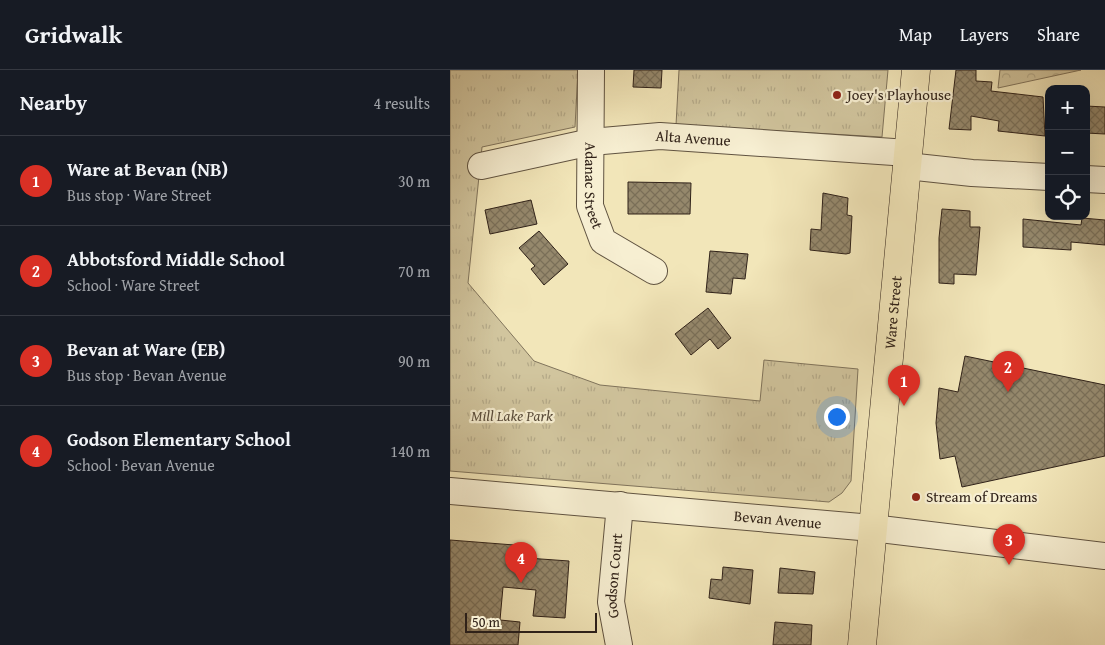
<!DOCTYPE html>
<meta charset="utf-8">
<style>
body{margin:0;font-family:"Gentium Book Plus",serif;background:#242831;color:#f1f3f6}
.controls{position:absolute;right:15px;top:15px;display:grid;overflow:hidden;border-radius:10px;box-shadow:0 5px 20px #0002}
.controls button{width:45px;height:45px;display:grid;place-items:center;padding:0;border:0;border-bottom:1px solid #363941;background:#171b24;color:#f1f3f6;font:25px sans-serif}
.scale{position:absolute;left:15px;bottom:12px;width:132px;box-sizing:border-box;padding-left:5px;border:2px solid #302219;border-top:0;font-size:14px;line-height:18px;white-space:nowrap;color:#302219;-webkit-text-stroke:4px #f7efd2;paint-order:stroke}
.you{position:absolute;left:386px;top:346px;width:18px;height:18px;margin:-12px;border:4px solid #fff;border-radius:50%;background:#1a73e8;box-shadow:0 0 0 8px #1a73e833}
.badge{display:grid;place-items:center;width:32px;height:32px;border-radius:50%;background:#d93025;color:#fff;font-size:16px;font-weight:700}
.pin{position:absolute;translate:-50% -41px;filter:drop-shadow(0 1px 2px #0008)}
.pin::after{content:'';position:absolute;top:26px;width:18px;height:15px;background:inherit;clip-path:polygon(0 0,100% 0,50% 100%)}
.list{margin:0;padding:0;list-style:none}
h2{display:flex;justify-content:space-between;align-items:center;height:65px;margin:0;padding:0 20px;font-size:21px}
h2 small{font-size:16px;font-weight:400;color:#9ea1a6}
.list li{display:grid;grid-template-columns:32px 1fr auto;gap:15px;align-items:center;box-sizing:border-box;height:90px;padding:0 20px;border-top:1px solid #363941}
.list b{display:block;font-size:19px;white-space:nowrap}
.list p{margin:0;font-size:16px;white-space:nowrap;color:#9ea1a6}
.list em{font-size:16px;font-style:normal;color:#9ea1a6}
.icon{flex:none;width:28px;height:28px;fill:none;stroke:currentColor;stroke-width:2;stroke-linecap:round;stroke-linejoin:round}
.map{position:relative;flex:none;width:655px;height:575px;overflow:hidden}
header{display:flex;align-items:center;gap:30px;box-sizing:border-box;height:70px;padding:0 25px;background:#171b24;border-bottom:1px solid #363941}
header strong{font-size:24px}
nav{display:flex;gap:28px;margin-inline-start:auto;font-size:18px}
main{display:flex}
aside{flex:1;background:#171b24}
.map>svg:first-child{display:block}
</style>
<header>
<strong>Gridwalk</strong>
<nav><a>Map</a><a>Layers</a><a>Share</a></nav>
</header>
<main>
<aside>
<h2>Nearby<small>4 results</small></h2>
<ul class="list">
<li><span class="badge">1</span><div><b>Ware at Bevan (NB)</b><p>Bus stop · Ware Street</p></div><em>30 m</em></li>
<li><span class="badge">2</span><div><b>Abbotsford Middle School</b><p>School · Ware Street</p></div><em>70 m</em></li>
<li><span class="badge">3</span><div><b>Bevan at Ware (EB)</b><p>Bus stop · Bevan Avenue</p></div><em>90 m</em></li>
<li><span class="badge">4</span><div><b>Godson Elementary School</b><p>School · Bevan Avenue</p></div><em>140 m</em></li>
</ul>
</aside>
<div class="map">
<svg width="655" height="575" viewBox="0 0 655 575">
<defs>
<pattern id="forest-crowns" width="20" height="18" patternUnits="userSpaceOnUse" patternTransform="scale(1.25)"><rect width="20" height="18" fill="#d1c59e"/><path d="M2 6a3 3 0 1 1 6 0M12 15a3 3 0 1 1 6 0" fill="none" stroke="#b4a988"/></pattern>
<pattern id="park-tufts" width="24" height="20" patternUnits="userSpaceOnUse" patternTransform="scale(1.25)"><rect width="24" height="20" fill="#d1c59e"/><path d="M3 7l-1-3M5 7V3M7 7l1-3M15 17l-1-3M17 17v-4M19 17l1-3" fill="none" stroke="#b4a988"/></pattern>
<pattern id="building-cross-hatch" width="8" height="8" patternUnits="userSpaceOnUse" patternTransform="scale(1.25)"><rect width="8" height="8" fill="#95886c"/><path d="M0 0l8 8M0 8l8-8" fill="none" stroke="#7a6f58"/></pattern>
</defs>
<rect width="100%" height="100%" fill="#f2e6b9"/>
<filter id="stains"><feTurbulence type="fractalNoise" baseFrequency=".004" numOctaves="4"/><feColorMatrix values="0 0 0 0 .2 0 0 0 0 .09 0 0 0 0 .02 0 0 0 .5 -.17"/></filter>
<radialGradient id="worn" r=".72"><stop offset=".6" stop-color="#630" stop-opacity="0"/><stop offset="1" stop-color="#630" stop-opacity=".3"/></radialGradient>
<path fill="url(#forest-crowns)" stroke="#80745c" d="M 550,0 L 631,0 L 548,18 Z"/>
<path fill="url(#park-tufts)" stroke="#80745c" d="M 0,0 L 128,0 L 125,57 L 32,77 L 18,213 L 84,291 L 150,315 L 310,331 L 314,290 L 408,299 L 401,411 L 392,423 L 379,432 L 0,401 Z
M 229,0 L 438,0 L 432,67 L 226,55 Z"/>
<path fill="url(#building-cross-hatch)" stroke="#302219" d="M 184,0 L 212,0 L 211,18 L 183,17 Z
M 506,0 L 526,0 L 526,11 L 542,12 L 541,21 L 593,27 L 595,66 L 548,61 L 549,51 L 521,46 L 521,60 L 499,59 Z
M 636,36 L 655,37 L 655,64 L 636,63 Z
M 178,112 L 241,113 L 240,144 L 178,144 Z
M 373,123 L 398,128 L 397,145 L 402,146 L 400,183 L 396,184 L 360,180 L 361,159 L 371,160 Z
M 81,130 L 87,154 L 40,164 L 35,140 Z
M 492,139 L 520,141 L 520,157 L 530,157 L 526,205 L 504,204 L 504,214 L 489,213 L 489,168 Z
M 632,148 L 655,150 L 655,175 L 621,172 L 621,180 L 573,177 L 573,149 L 631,155 Z
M 89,161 L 118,194 L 94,215 L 81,199 L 85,196 L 69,178 Z
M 260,181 L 298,184 L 295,209 L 283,208 L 281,224 L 256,222 Z
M 258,238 L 281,268 L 268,279 L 260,269 L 241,285 L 225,264 Z
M 515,286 L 655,315 L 655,386 L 512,417 L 505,386 L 490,389 L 486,353 L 489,318 L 508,322 Z
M 0,470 L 77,476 L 77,488 L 119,491 L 115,548 L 83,546 L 86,520 L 53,517 L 50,550 L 70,552 L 68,575 L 0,575 Z
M 273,497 L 303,500 L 300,534 L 259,528 L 261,509 L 272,510 Z
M 330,498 L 365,502 L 363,524 L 328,523 Z
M 325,552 L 362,555 L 361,575 L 323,575 Z"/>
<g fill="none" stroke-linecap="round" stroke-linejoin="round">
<g stroke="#605341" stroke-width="28">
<g id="minor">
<path id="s1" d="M 141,0 L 140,136 L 153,171 L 204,201"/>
<path id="s2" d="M 31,96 L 141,72 L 210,66 L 458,83"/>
<path d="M 457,96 L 522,103 L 599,107"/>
<path d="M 636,109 L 655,110"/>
<path id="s3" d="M 0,421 L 422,458 L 655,486"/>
<path id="s4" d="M 169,575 L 161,532 L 170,435"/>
</g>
</g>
<g stroke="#302219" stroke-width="29">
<g id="major">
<path id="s5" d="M 412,575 L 466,0"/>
</g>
</g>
<use href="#minor" stroke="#f7efd2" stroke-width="26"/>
<use href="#major" stroke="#f2e6b9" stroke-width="28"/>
</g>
<g fill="#8f2418" stroke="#f7efd2" stroke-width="2">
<circle cx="387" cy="25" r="5"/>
<circle cx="466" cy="427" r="5"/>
</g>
<g text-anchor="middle" stroke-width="4.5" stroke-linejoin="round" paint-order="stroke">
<g font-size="15" fill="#302219" stroke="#f7efd2" text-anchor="start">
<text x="397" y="30">Joey's Playhouse</text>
<text x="476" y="432">Stream of Dreams</text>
</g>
<g font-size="15" fill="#302219" stroke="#f7efd2">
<text dy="5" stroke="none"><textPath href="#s2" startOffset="215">Alta Avenue</textPath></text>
<text dy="5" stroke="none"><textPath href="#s1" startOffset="116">Adanac Street</textPath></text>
<text dy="5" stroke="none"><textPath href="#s5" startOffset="334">Ware Street</textPath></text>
<text dy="5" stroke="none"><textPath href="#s3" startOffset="329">Bevan Avenue</textPath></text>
<text dy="5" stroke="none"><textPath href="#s4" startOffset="70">Godson Court</textPath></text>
</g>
<g font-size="15" font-style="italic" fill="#584b3a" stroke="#f7efd2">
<text x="62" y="351">Mill Lake Park</text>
</g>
</g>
<rect width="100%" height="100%" filter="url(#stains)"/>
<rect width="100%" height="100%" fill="url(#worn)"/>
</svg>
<div class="controls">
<button>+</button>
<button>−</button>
<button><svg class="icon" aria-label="locate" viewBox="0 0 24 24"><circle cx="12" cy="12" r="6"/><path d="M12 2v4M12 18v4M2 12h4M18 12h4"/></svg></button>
</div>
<div class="scale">50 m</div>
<div class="you"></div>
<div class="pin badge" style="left:454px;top:336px">1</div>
<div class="pin badge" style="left:558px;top:322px">2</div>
<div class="pin badge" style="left:559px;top:495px">3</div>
<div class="pin badge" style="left:71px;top:513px">4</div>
</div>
</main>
